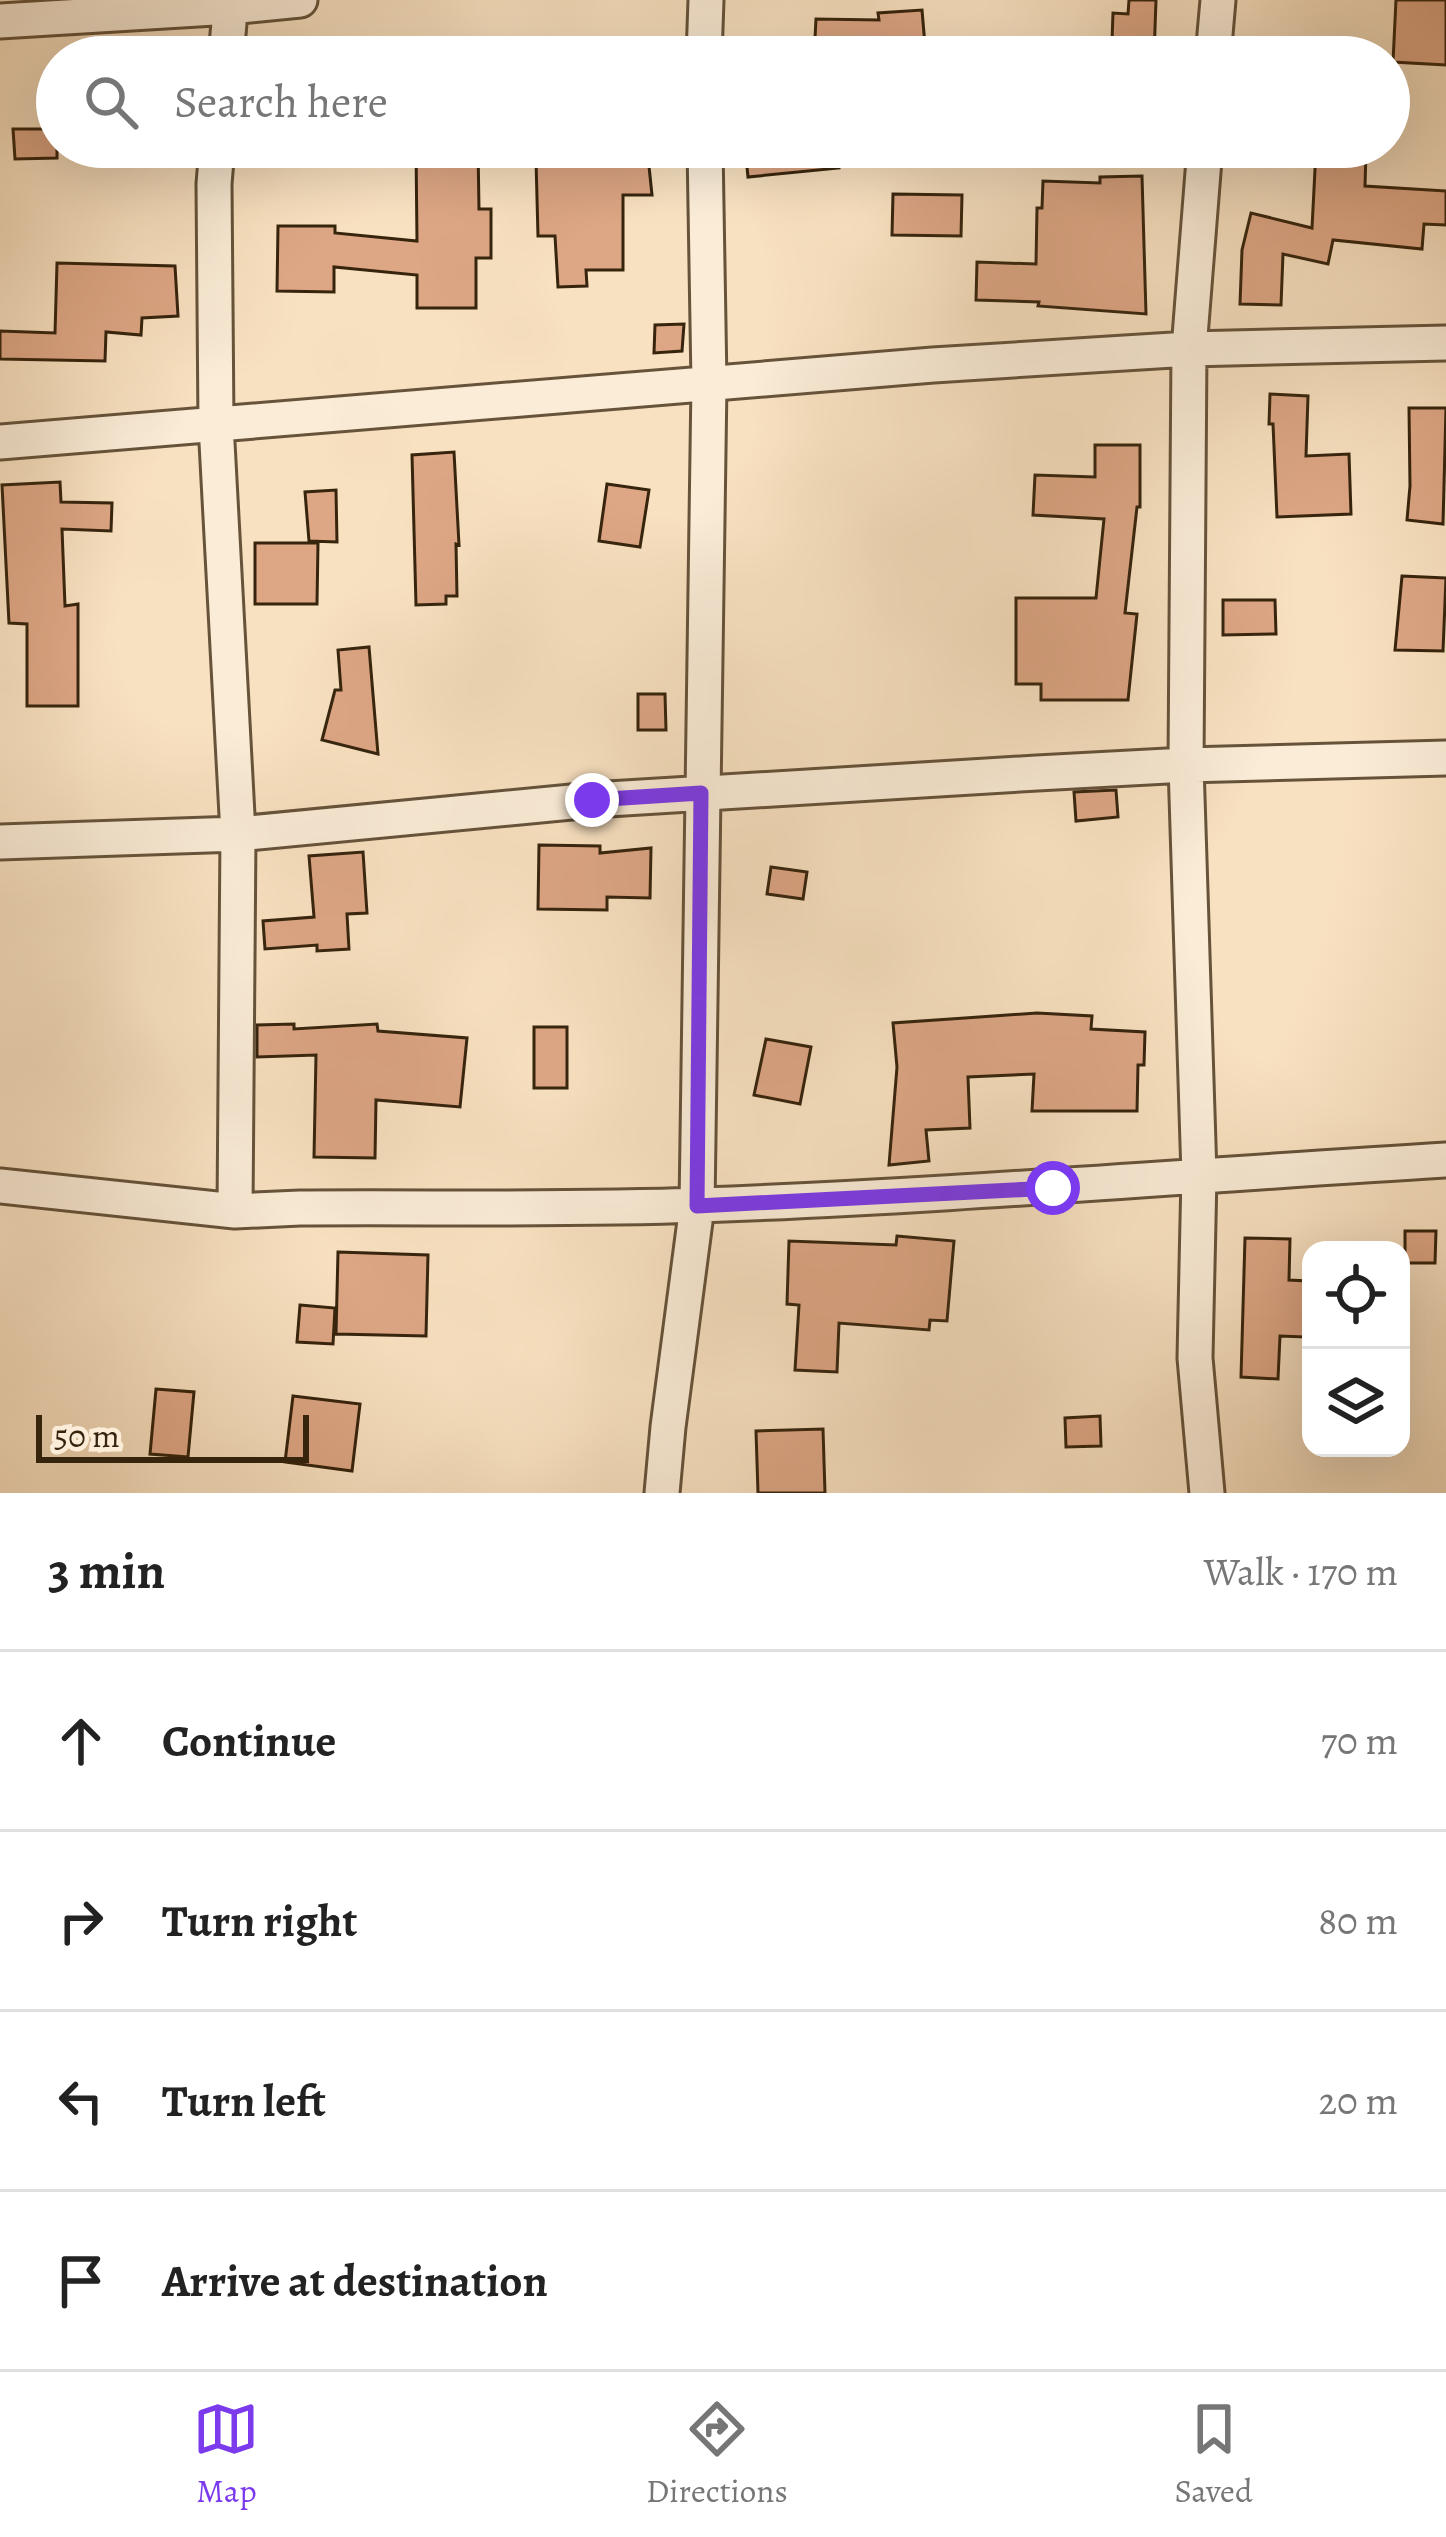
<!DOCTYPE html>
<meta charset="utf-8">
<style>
body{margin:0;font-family:Alegreya,serif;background:#f2f2f2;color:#222}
.controls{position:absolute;right:36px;bottom:36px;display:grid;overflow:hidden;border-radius:24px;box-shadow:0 12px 48px #0002}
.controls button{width:108px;height:108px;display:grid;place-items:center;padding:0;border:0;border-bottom:3px solid #e0e0e0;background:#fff;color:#222;font:60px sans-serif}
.scale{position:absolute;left:36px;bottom:30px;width:273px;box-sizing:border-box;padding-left:12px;border:6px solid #36240d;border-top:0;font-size:33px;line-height:42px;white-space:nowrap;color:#36240d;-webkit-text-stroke:9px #faecd7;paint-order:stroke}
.stop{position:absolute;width:36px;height:36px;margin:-27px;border:9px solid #7c3aed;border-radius:50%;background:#fff}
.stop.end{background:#7c3aed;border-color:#fff;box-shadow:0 3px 12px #0008}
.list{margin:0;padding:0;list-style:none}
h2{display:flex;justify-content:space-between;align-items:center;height:156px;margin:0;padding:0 48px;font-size:51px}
h2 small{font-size:39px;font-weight:400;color:#767676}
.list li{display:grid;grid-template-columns:78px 1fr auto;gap:36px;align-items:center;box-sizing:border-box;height:180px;padding:0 48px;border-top:3px solid #e0e0e0}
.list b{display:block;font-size:45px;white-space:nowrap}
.list em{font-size:39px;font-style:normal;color:#767676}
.icon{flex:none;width:66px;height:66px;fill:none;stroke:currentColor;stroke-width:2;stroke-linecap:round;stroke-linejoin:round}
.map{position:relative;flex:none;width:1446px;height:1493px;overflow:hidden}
.search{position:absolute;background:#fff;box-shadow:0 12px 48px #0002;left:36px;right:36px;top:36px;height:132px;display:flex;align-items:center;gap:30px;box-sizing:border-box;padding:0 42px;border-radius:66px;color:#767676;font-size:45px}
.sheet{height:876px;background:#fff}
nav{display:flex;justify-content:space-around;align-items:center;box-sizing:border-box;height:168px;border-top:3px solid #e0e0e0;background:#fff;font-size:33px;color:#767676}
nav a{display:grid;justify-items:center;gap:6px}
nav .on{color:#7c3aed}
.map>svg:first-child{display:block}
</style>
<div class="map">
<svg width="1446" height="1493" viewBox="0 0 1446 1493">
<rect width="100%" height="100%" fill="#f8e1c1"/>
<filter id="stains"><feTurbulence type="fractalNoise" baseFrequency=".00167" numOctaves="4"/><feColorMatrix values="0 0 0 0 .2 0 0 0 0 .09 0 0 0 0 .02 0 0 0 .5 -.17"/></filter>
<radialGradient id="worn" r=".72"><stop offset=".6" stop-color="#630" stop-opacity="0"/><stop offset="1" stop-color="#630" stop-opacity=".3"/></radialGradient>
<path fill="#dda685" stroke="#36240d" stroke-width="3" d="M 1129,0 L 1156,0 L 1154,57 L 1126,57 L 1127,41 L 1112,41 L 1113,13 L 1128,14 Z
M 1396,0 L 1446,0 L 1446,65 L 1393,62 Z
M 922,10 L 926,57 L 814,57 L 816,19 L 879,20 L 878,13 Z
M 13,129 L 57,129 L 57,158 L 15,159 Z
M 416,147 L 478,147 L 479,209 L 491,209 L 491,258 L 476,258 L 476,308 L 417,308 L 417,275 L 334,267 L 334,292 L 277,291 L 278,226 L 335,226 L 335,233 L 417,241 Z
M 569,147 L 647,147 L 652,195 L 623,195 L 623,270 L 586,270 L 587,286 L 558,287 L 555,236 L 538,236 L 536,160 L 569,158 Z
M 745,147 L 838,147 L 839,168 L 748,177 Z
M 1316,150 L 1366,152 L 1365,186 L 1446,191 L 1446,225 L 1424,224 L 1422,249 L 1333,240 L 1328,264 L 1283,254 L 1281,305 L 1240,304 L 1242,250 L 1251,213 L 1312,228 Z
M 1142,176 L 1146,314 L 1038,306 L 1039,302 L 976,300 L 977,262 L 1036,264 L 1037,208 L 1042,208 L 1043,181 L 1100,183 L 1100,177 Z
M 893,194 L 962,195 L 961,236 L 892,235 Z
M 57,263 L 175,266 L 178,316 L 142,318 L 141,335 L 106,332 L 105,361 L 0,359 L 0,331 L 55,333 Z
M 684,324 L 682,351 L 654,353 L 655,325 Z
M 1270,394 L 1308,396 L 1306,456 L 1349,454 L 1351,514 L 1277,517 L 1273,424 L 1269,424 Z
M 1409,408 L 1446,408 L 1443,524 L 1407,520 L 1410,486 Z
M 1095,445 L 1140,445 L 1140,507 L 1137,507 L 1125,613 L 1137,614 L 1128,700 L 1041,700 L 1041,684 L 1016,684 L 1016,598 L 1096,598 L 1104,519 L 1033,515 L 1035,475 L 1095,477 Z
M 454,452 L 459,545 L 456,544 L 457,596 L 446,596 L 446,604 L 416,605 L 412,455 Z
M 60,482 L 61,502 L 112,503 L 111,531 L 62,529 L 65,606 L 78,604 L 78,706 L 27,706 L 27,624 L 9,623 L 2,485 Z
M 607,484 L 649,490 L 640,547 L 599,541 Z
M 336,490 L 337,542 L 309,541 L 305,492 Z
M 255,543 L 318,543 L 317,604 L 255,604 Z
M 1402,576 L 1446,578 L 1443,651 L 1395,650 Z
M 1223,600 L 1275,600 L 1276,634 L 1223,635 Z
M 369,647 L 378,754 L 322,740 L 335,690 L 341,690 L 338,650 Z
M 638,694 L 665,694 L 666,730 L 638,730 Z
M 1116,790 L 1118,817 L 1076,821 L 1074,792 Z
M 539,845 L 600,846 L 600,853 L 651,848 L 650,898 L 607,897 L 607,910 L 538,909 Z
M 363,852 L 367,913 L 347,914 L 349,949 L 317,951 L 317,945 L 265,949 L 263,921 L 314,917 L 309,856 Z
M 771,867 L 807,872 L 803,899 L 767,894 Z
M 1037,1013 L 1092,1016 L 1091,1029 L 1145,1032 L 1144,1065 L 1138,1065 L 1137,1111 L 1032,1111 L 1034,1074 L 968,1077 L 970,1128 L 926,1130 L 929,1161 L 889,1165 L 897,1067 L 893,1023 Z
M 294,1024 L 294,1029 L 377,1024 L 378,1031 L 467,1038 L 460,1107 L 376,1100 L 375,1158 L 314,1157 L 316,1055 L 257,1057 L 257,1025 Z
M 534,1027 L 567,1027 L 567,1088 L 534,1088 Z
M 766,1039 L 811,1047 L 800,1104 L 754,1095 Z
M 1405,1231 L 1436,1231 L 1435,1263 L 1405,1263 Z
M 897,1236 L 954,1241 L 947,1321 L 930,1320 L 929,1330 L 839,1323 L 837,1372 L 795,1370 L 799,1305 L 787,1304 L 789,1241 L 896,1245 Z
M 1245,1238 L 1290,1239 L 1289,1280 L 1308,1281 L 1305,1337 L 1280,1336 L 1278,1379 L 1241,1377 Z
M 338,1252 L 428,1255 L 426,1336 L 336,1334 Z
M 300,1305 L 335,1308 L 333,1344 L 297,1342 Z
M 156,1389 L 194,1392 L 188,1457 L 150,1454 Z
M 293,1396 L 360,1404 L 352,1471 L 285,1462 Z
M 1100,1416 L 1101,1446 L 1066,1447 L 1065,1418 Z
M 823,1429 L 825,1493 L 758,1493 L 756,1431 Z"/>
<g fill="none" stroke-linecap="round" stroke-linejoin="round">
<g stroke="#66533a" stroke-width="39">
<path id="minor" d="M 0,21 L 231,7 L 300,0
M 226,57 L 231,0
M 704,57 L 706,0
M 1213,57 L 1218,0
M 217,147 L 214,184 L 216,424 L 238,834 L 235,1211
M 1205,147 L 1189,349 L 1186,765 L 1199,1175 L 1195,1358 L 1207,1493
M 0,442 L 933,365 L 1189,349 L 1446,343
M 0,842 L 238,834 L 592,800 L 1037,773 L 1186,765 L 1446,758
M 0,1186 L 235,1211 L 300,1208 C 433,1207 567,1210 700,1205 C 949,1196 1197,1175 1446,1160
M 662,1493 L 668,1427 L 697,1206 L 709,383 L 705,147"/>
</g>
<use href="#minor" stroke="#faecd7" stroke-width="33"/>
</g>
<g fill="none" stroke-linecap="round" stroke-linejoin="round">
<path stroke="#7c3aed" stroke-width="15" d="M 592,800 L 701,793 L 697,1206 L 1053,1188"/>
</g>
<rect width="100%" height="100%" filter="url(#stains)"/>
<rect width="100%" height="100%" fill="url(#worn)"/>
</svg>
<div class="controls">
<button><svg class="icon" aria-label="locate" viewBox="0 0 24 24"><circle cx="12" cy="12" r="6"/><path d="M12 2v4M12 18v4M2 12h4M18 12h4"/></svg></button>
<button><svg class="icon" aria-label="layers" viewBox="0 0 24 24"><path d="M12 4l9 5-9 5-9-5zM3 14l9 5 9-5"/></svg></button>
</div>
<div class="scale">50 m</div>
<div class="stop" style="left:1053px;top:1188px"></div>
<div class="stop end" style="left:592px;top:800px"></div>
<div class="search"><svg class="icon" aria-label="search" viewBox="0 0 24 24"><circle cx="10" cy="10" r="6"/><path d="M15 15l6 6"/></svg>Search here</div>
</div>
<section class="sheet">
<h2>3 min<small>Walk · 170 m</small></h2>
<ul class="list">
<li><svg class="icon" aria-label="ahead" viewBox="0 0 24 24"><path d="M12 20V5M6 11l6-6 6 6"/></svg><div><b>Continue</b></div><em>70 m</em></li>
<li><svg class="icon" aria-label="right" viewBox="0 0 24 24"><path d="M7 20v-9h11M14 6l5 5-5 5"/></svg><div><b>Turn right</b></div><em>80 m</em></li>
<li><svg class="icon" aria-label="left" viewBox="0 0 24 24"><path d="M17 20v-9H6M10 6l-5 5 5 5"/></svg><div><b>Turn left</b></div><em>20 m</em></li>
<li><svg class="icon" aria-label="arrive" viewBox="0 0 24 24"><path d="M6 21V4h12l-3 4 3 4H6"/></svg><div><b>Arrive at destination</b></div></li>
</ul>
</section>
<nav>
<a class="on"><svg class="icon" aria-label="map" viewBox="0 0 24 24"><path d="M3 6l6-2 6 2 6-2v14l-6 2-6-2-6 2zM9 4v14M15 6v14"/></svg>Map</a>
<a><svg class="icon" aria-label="directions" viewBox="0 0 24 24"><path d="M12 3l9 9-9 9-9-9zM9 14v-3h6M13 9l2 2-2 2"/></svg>Directions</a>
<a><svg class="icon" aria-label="saved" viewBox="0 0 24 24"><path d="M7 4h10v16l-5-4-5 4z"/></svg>Saved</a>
</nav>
